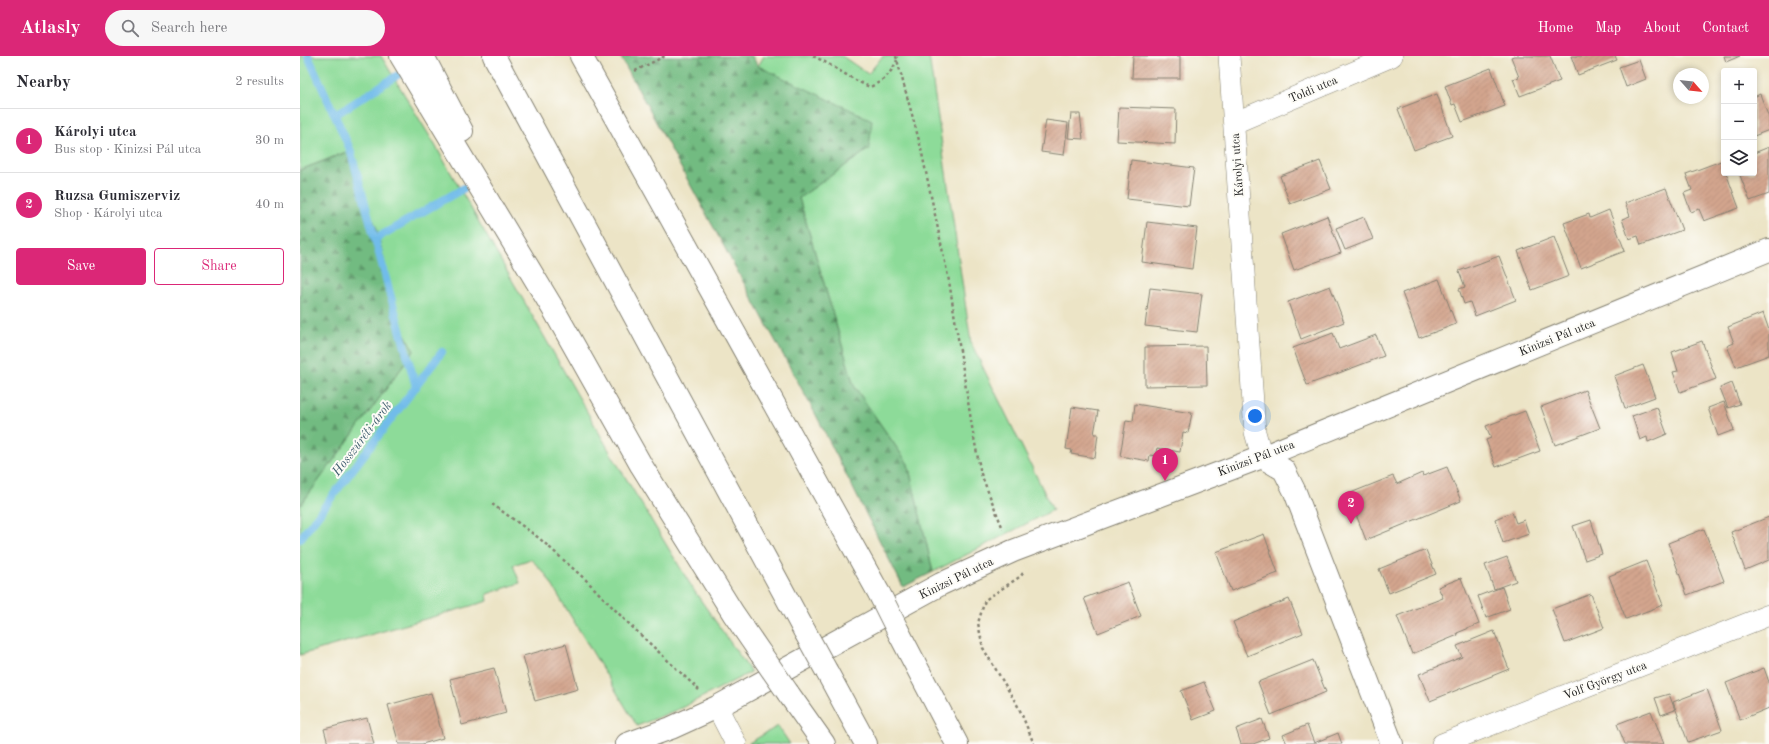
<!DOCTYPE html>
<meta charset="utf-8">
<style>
body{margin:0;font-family:"Old Standard TT",serif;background:#f7f7f7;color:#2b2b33}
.controls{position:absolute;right:12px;top:12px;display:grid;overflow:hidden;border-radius:4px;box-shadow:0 2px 6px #0003}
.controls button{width:36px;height:36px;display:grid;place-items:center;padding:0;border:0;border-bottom:1px solid #e1e1e2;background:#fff;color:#2b2b33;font:20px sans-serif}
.compass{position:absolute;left:1373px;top:12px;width:36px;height:36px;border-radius:50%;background:#fff;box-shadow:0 2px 6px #0003;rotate:117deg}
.you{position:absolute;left:955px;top:360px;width:14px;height:14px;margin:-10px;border:3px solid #fff;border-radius:50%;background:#1a73e8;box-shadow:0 0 0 6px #1a73e833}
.badge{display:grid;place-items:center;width:26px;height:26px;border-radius:50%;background:#db2777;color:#fff;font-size:13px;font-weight:700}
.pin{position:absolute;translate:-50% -33px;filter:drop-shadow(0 1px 2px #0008)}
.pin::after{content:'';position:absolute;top:21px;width:14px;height:12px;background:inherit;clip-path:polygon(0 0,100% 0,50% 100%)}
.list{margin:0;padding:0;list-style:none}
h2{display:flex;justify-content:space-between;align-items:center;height:52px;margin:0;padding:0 16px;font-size:17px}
h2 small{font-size:13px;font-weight:400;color:#7c7c81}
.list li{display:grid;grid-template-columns:26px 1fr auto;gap:12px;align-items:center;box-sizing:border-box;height:64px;padding:0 16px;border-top:1px solid #e1e1e2}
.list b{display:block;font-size:15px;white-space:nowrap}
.list p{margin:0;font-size:13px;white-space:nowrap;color:#7c7c81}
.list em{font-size:13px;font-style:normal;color:#7c7c81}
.actions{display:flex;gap:8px;padding:12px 16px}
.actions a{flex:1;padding:9px 0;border:1px solid #db2777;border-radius:4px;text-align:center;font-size:14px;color:#db2777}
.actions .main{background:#db2777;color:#fff}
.icon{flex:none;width:22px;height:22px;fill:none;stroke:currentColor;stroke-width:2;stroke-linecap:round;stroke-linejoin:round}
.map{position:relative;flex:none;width:1469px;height:688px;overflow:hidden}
header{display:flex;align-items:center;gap:24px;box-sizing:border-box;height:56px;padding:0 20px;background:#db2777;color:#fff}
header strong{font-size:19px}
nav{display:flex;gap:22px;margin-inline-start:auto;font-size:14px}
.search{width:280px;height:36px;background:#f7f7f7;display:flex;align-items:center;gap:10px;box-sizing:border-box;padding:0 14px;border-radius:22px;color:#7c7c81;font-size:15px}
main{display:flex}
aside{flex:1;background:#fff}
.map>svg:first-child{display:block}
</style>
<header>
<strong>Atlasly</strong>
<div class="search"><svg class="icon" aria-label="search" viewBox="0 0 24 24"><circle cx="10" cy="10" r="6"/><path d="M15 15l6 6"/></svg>Search here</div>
<nav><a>Home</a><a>Map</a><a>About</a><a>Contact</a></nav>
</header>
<main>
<aside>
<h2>Nearby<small>2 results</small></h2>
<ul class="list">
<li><span class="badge">1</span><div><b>Károlyi utca</b><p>Bus stop · Kinizsi Pál utca</p></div><em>30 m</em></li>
<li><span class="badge">2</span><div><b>Ruzsa Gumiszerviz</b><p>Shop · Károlyi utca</p></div><em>40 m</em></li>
</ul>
<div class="actions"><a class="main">Save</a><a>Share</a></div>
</aside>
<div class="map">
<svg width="1469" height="688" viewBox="0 0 1469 688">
<defs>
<pattern id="forest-firs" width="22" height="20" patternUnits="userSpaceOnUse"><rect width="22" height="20" fill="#72bb81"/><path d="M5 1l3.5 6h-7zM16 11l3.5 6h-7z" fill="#5d9769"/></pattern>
<pattern id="building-hatch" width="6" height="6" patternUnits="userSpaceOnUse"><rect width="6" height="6" fill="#d3a58e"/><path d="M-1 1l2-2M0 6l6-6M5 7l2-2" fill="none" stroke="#b58d7a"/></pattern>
</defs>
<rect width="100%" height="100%" fill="#fdfcf7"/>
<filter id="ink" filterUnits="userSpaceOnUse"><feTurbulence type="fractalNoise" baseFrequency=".025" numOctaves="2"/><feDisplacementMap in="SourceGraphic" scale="8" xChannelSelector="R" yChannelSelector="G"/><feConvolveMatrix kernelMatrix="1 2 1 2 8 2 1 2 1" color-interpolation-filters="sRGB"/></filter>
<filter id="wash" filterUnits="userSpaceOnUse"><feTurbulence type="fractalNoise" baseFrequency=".012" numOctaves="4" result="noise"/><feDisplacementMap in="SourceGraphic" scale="16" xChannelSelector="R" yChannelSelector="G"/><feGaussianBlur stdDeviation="0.9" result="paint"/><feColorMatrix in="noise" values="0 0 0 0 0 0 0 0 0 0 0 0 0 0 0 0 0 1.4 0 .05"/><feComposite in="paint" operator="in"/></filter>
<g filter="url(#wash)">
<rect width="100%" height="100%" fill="#ece4c6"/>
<path fill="#8ddb99" stroke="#547c5a" d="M 0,0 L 81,0 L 135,89 L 310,396 L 395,536 L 451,616 L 381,652 L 337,670 L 246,519 L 231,503 L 213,509 L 220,527 L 187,538 L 188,545 L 0,599 L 0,450 L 114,295 L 100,269 L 76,171 L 46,96 L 0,114 Z
M 464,0 L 542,0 L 568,18 L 583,0 L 629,0 L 671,287 L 753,454 L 633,516 L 608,408 L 554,330 L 499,142 L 569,93 L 458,10 Z
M 478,670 L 490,688 L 450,688 L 449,687 Z"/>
<path fill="url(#forest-firs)" stroke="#476c4e" d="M 320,0 L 452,0 L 458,10 L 572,64 L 569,93 L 499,142 L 554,330 L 608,408 L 633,516 L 603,531 L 517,361 Z
M 47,96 L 76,171 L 100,269 L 114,295 L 0,450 L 0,114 Z"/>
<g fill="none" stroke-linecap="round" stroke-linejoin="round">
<path stroke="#71bcea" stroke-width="8" d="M 8,0 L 50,93 L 116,331
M 35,59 L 101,17
M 75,183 L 166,131
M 0,483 L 142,296"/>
</g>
<g id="blocks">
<path fill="url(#building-hatch)" d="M 833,0 L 880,0 L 880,22 L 832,22 Z
M 1214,0 L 1250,0 L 1260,25 L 1220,40 L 1213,23 L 1219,21 L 1211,1 Z
M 1271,0 L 1315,0 L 1317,4 L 1278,19 Z
M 1424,0 L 1440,0 L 1426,6 Z
M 1339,4 L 1346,23 L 1326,31 L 1319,11 Z
M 1191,12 L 1205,50 L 1162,66 L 1155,48 L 1152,49 L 1145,30 Z
M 1137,38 L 1152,80 L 1114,94 L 1098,53 Z
M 1460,38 L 1469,62 L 1469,74 L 1454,80 L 1454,41 Z
M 819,51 L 876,53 L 875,88 L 817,85 Z
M 771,58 L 780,58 L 783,83 L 768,82 Z
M 746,64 L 768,67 L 764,99 L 741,96 Z
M 1469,91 L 1469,138 L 1450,145 L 1439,117 L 1454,117 L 1454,97 Z
M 831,104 L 894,112 L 889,150 L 827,143 Z
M 1020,105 L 1031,133 L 990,148 L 980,120 Z
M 1421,105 L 1424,117 L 1426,117 L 1439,152 L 1404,165 L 1399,153 L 1391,156 L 1384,137 L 1392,134 L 1386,118 Z
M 1366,132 L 1382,174 L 1341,189 L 1338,180 L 1329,183 L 1322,163 L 1330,160 L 1325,147 Z
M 1309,154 L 1325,195 L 1281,212 L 1264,167 L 1289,158 L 1290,162 Z
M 1027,160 L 1041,197 L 994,214 L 981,178 Z
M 1064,161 L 1073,183 L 1045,194 L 1036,172 Z
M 847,166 L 897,172 L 892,213 L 842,206 Z
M 1254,181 L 1269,220 L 1232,234 L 1218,195 Z
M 1199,200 L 1216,244 L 1175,260 L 1170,246 L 1164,248 L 1159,233 L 1165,231 L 1159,215 Z
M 1139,223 L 1156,268 L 1119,282 L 1102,237 Z
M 1030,230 L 1044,266 L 1001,283 L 988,246 Z
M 850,232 L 902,238 L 897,276 L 845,270 Z
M 1463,257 L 1469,274 L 1469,299 L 1436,311 L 1427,290 L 1434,287 L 1428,271 Z
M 1033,277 L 1039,293 L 1076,279 L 1084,300 L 1007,329 L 993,292 Z
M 1402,285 L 1416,323 L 1380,336 L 1373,316 L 1378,315 L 1372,296 Z
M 906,290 L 907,329 L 845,330 L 845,291 Z
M 1343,309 L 1355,341 L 1325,352 L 1314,320 Z
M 1432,327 L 1440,348 L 1428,352 L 1420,332 Z
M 1285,334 L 1300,372 L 1255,389 L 1241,351 Z
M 1424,346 L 1434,374 L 1418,380 L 1408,352 Z
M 835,348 L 892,357 L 888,377 L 883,376 L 880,396 L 857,392 L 855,400 L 850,399 L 849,405 L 820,400 L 826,364 L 833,365 Z
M 772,351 L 798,355 L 794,378 L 798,378 L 795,402 L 771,398 L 772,394 L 766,393 Z
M 1357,351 L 1367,378 L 1348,386 L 1347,381 L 1340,384 L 1332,360 Z
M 1225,355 L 1240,395 L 1196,411 L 1186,384 L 1191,382 L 1186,370 Z
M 1147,411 L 1161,445 L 1066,484 L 1048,438 L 1093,420 L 1097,428 L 1122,417 L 1123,420 Z
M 1212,456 L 1216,467 L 1224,464 L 1229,478 L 1203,487 L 1195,463 Z
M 1469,461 L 1469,504 L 1445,514 L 1431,476 Z
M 1291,464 L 1302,498 L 1285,504 L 1273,470 Z
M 1404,473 L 1424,525 L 1387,539 L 1368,487 Z
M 964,478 L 978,517 L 931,535 L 916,496 Z
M 1126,494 L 1136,518 L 1089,537 L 1079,513 Z
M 1207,501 L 1216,525 L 1194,533 L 1185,509 Z
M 1346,505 L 1363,549 L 1326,563 L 1309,520 Z
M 1161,522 L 1179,568 L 1157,577 L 1158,579 L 1112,598 L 1097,560 L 1143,542 L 1138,531 Z
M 828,526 L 841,560 L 798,577 L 784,542 Z
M 1202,531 L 1210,553 L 1186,562 L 1178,540 Z
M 1291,538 L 1304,572 L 1265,587 L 1252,553 Z
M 989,543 L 1003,577 L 947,600 L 933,566 Z
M 1194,575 L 1209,613 L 1130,645 L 1119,618 L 1162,601 L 1157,590 Z
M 266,588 L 278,633 L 235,645 L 223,600 Z
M 1013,604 L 1026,636 L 971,659 L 958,626 Z
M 194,612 L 206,657 L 162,669 L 150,623 Z
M 1464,612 L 1469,626 L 1469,652 L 1440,664 L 1426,627 Z
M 904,626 L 916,655 L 893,664 L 881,635 Z
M 1407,633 L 1422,674 L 1388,686 L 1373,646 Z
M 131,637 L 143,682 L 122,688 L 99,688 L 88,649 Z
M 1369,638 L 1375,654 L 1361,659 L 1355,642 Z
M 1351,655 L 1364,688 L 1325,688 L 1317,668 Z
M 67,662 L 74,688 L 28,688 L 24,673 Z
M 962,663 L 969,682 L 953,688 L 941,688 L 936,673 Z
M 1007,669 L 1014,687 L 1038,677 L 1042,688 L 987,688 L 983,679 Z"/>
</g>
</g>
<g filter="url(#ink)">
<use href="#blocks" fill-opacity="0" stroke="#848071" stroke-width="1"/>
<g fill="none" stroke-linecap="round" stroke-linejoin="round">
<g stroke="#848071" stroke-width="22">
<path id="minor" d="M 929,0 L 955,376 L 962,401
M 934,67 L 1092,0
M 417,651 L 436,688
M 1142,688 L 1469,559"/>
</g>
<g stroke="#848071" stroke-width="24">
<path id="tertiary" d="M 962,401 L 984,414 L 995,436 L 1092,688
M 327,688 L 371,672 L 417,651 L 641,528 L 713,495 L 962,401 L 1469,194"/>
</g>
<g stroke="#848071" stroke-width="24">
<path id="motorway" d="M 101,0 L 255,256 L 341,409 L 433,557 L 461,598
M 123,0 L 162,75
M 194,0 L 505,576
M 281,0 L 580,539
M 599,577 L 657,688
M 527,616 L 566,688
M 488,637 L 524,688"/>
</g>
<path stroke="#848071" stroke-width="2.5" stroke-dasharray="3 3" stroke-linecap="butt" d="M 513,0 C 533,9 550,23 570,31 C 583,25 591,18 597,4
M 596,0 L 620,88 L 649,225 L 673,377 L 681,418 L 703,473
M 335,15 L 365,0
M 192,448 L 239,482 L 286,524 L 326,565 L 399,634
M 723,517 L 721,520 L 685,544 L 678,567 L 683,592 L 719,652 L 734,688"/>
<use href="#minor" stroke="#fff" stroke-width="21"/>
<use href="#tertiary" stroke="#fff" stroke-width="22"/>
<use href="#motorway" stroke="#fff" stroke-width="22"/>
<g stroke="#848071" stroke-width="24" stroke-linecap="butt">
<path id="motorway-bridge" d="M 580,539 L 599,577
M 505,576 L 527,616
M 461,598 L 488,637"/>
</g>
<use href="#motorway-bridge" stroke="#fff" stroke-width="22"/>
</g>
</g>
<g text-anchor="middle" stroke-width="4" stroke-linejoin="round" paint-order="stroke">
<g font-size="12" fill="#1c1c1c" stroke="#fdfcf7">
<text transform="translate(1013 33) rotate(-23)" y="4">Toldi utca</text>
<text transform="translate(937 109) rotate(-94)" y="4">Károlyi utca</text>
<text transform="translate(1257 281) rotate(-22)" y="4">Kinizsi Pál utca</text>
<text transform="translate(956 402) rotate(-21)" y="4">Kinizsi Pál utca</text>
<text transform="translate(656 522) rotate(-26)" y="4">Kinizsi Pál utca</text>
<text transform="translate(1305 624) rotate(-21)" y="4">Volf György utca</text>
</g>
<g font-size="13" font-style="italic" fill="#3e5c6e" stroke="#fdfcf7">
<text transform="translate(61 382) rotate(-53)" y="5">Hosszúréti-árok</text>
</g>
</g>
</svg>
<div class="controls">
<button>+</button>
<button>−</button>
<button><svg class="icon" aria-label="layers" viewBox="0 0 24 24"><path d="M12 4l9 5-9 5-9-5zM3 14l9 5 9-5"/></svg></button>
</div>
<svg class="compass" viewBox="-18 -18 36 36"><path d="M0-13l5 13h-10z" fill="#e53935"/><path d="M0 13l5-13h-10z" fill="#7c7c81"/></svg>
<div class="you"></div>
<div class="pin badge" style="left:865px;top:425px">1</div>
<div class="pin badge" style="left:1051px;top:468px">2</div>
</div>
</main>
